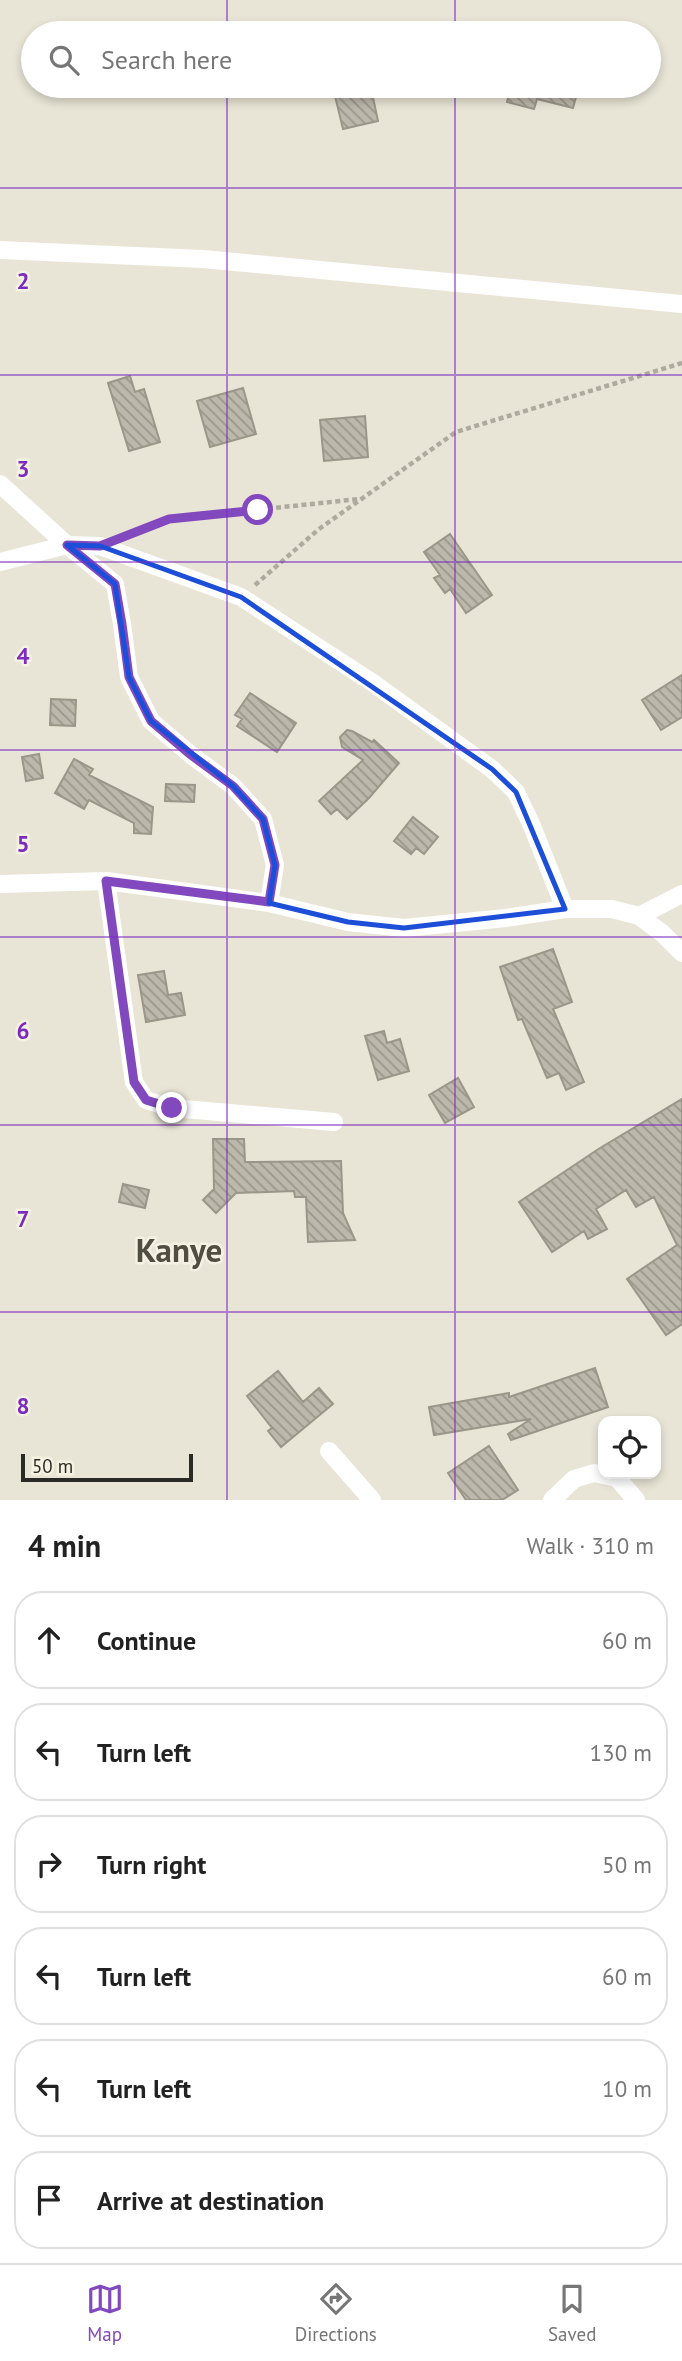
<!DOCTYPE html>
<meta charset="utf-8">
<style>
body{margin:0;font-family:"PT Sans",sans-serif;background:#f2f2f2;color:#222}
.controls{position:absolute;right:21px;bottom:21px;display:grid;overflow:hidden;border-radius:14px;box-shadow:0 4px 10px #0003}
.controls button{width:63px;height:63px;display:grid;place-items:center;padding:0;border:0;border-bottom:2px solid #e0e0e0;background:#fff;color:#222;font:35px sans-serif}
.scale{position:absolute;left:21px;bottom:18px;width:172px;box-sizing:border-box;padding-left:7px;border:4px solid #2b2a24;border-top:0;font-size:19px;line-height:24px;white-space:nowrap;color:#2b2a24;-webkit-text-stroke:5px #f6f2e3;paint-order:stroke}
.stop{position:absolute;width:21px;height:21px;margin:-16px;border:5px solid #8248be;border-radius:50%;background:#fff}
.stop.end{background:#8248be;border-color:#fff;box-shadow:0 2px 7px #0008}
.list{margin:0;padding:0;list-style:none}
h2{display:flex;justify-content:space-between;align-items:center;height:91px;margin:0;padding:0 28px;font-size:30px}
h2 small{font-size:23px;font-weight:400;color:#767676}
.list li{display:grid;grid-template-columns:46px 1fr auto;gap:21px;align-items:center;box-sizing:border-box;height:98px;margin:0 14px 14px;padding:0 14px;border:2px solid #e0e0e0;border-radius:28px}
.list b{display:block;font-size:26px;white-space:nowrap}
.list em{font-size:23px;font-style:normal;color:#767676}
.icon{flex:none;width:38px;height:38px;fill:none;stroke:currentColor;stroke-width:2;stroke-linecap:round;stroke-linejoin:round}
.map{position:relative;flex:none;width:682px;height:1500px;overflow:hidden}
.search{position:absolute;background:#fff;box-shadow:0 4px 10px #0003;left:21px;right:21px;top:21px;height:77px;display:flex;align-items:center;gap:18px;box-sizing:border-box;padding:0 24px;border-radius:38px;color:#767676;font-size:26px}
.sheet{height:763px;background:#fff}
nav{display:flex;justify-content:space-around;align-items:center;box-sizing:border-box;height:98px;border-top:2px solid #e0e0e0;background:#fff;font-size:19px;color:#767676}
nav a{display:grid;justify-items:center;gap:4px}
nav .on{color:#8248be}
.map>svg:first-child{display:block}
</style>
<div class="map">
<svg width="682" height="1500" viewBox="0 0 682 1500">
<defs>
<pattern id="building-back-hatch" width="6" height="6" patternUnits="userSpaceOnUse" patternTransform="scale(1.75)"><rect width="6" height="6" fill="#bcb8ab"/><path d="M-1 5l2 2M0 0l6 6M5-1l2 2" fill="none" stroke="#99968b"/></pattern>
</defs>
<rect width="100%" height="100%" fill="#e8e5d6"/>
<path fill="url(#building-back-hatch)" stroke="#9a9689" stroke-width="2" d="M 511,86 L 579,86 L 573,108 L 537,99 L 534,109 L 507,102 Z
M 371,88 L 378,121 L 343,129 L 335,96 Z
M 130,376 L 135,392 L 144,389 L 160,442 L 129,451 L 108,383 Z
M 243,388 L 256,434 L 210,447 L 197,401 Z
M 365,416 L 368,457 L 324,461 L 320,420 Z
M 450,534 L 492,595 L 466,613 L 450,589 L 445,593 L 434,578 L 440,575 L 424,552 Z
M 682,675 L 682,717 L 661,730 L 642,700 Z
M 250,693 L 296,723 L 277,752 L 237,726 L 242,719 L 235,715 Z
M 51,699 L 76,700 L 75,726 L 50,725 Z
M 347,730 L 352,731 L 372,742 L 374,740 L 399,763 L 369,798 L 347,819 L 337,809 L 331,814 L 319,801 L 363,760 L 342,747 L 340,737 Z
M 39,754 L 43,778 L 26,781 L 22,757 Z
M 74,759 L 93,769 L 89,775 L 153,807 L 151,834 L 134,833 L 134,823 L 89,800 L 84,809 L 55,793 Z
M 166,784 L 195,785 L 194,802 L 165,801 Z
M 413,817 L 438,837 L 424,854 L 416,848 L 411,854 L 394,841 Z
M 553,949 L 572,1002 L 553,1009 L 584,1082 L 566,1090 L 559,1073 L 547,1078 L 522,1019 L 518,1020 L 500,967 Z
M 164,971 L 168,995 L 181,993 L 185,1015 L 146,1022 L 138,975 Z
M 384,1031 L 387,1043 L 400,1039 L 409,1071 L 378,1080 L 365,1036 Z
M 458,1078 L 474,1107 L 445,1123 L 429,1095 Z
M 682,1099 L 682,1324 L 666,1335 L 627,1279 L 677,1245 L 654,1197 L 636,1207 L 626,1190 L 596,1209 L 607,1229 L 588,1239 L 584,1231 L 552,1252 L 519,1202 L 600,1148 Z
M 213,1139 L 244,1139 L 245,1162 L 341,1161 L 343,1213 L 355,1240 L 308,1242 L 306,1197 L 295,1197 L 294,1191 L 236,1193 L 216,1213 L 203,1200 L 214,1189 Z
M 123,1184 L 149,1190 L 145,1208 L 119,1202 Z
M 595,1368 L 608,1407 L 511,1440 L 508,1434 L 531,1419 L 434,1435 L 429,1407 L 509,1393 L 509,1397 Z
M 278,1371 L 303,1402 L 319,1388 L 333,1404 L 281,1447 L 268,1431 L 272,1428 L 247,1396 Z
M 489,1446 L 518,1490 L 502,1500 L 466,1500 L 448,1473 Z"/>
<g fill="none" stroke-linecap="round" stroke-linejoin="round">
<path stroke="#adab9e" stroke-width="4.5" stroke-dasharray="5 3.5" stroke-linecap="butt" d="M 127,536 L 169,519 L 359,499
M 255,585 L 319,529 L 456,432 L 682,363"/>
<path stroke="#fff" stroke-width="18" d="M 0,250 L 203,259 L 682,304
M 0,484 L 67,545 L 115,584 L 122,624 L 129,677 L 151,721 L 191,755 L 233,786 L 263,819 L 275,865 L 269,903
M 0,562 L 67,545 L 100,546 L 241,597 L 373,683 L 492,769 L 516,792 L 532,826 L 565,909
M 106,881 L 134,1082 L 146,1100 L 172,1108 L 334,1122
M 0,884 L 106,881 L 269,903 L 348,922 L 404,928 L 506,918 L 565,909 L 612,909 L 639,916 L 662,933 L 682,953
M 639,916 L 682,894
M 329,1451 L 372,1500
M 552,1500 L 574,1479 L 594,1473 L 617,1478 L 636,1500"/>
</g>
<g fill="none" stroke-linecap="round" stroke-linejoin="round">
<path stroke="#8248be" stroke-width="9" d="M 172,1108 L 146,1100 L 134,1082 L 106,881 L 269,902 L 275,865 L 263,819 L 233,786 L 191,755 L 151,721 L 129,677 L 122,624 L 115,584 L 67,545 L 100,546 L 169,519 L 258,510"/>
</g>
<path fill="none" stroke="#1d4ed8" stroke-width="5" stroke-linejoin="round" d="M 67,545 L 100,546 L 241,597 L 492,769 L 516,792 L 565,909 L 404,928 L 348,922 L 269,903 L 275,865 L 263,819 L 233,786 L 151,721 L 129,677 L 115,584 Z"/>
<path fill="none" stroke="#7b2cbf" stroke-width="2" stroke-opacity="0.55" d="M 227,0 L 227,33M 455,0 L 455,33M 227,86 L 227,1500M 455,86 L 455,1500M 0,188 L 682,188M 0,375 L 682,375M 0,562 L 682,562M 0,750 L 682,750M 0,937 L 682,937M 0,1125 L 682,1125M 0,1312 L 682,1312"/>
<g text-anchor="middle" stroke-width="5" stroke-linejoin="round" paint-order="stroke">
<g font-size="33" font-weight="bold" fill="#504d41" stroke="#f6f2e3">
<text x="179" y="1262">Kanye</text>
</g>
</g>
<g font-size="23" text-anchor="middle" font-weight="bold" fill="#7b2cbf" stroke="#f6f2e3" stroke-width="5" stroke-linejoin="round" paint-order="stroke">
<text x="23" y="289">2</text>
<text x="23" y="477">3</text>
<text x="23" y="664">4</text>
<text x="23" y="852">5</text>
<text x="23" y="1039">6</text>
<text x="23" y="1227">7</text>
<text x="23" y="1414">8</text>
</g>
</svg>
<div class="controls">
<button><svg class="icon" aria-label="locate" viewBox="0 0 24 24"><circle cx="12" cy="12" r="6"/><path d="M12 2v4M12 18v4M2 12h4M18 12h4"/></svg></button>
</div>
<div class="scale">50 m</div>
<div class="stop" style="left:258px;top:510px"></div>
<div class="stop end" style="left:172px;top:1108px"></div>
<div class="search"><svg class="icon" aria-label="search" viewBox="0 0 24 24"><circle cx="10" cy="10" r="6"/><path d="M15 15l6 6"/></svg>Search here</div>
</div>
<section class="sheet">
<h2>4 min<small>Walk · 310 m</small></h2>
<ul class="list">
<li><svg class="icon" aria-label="ahead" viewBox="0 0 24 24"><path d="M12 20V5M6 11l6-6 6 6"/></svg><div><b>Continue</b></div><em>60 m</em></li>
<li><svg class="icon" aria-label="left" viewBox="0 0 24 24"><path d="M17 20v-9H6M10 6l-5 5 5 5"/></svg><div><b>Turn left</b></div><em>130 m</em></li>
<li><svg class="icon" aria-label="right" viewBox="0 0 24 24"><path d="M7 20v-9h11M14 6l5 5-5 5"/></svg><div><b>Turn right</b></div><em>50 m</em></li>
<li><svg class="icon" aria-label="left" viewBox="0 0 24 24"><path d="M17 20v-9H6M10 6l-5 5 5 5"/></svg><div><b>Turn left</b></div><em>60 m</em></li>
<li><svg class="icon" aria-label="left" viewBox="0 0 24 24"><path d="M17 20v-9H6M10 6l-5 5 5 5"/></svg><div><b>Turn left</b></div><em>10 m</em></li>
<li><svg class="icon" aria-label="arrive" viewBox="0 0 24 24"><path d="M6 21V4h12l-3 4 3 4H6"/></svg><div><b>Arrive at destination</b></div></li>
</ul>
</section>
<nav>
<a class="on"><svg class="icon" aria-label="map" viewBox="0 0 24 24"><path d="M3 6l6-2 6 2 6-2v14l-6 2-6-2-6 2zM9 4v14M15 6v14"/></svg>Map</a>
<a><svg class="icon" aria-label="directions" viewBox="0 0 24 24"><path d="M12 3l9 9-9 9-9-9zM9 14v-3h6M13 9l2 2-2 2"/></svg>Directions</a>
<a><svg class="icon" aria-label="saved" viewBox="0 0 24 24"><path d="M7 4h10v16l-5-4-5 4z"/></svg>Saved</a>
</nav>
